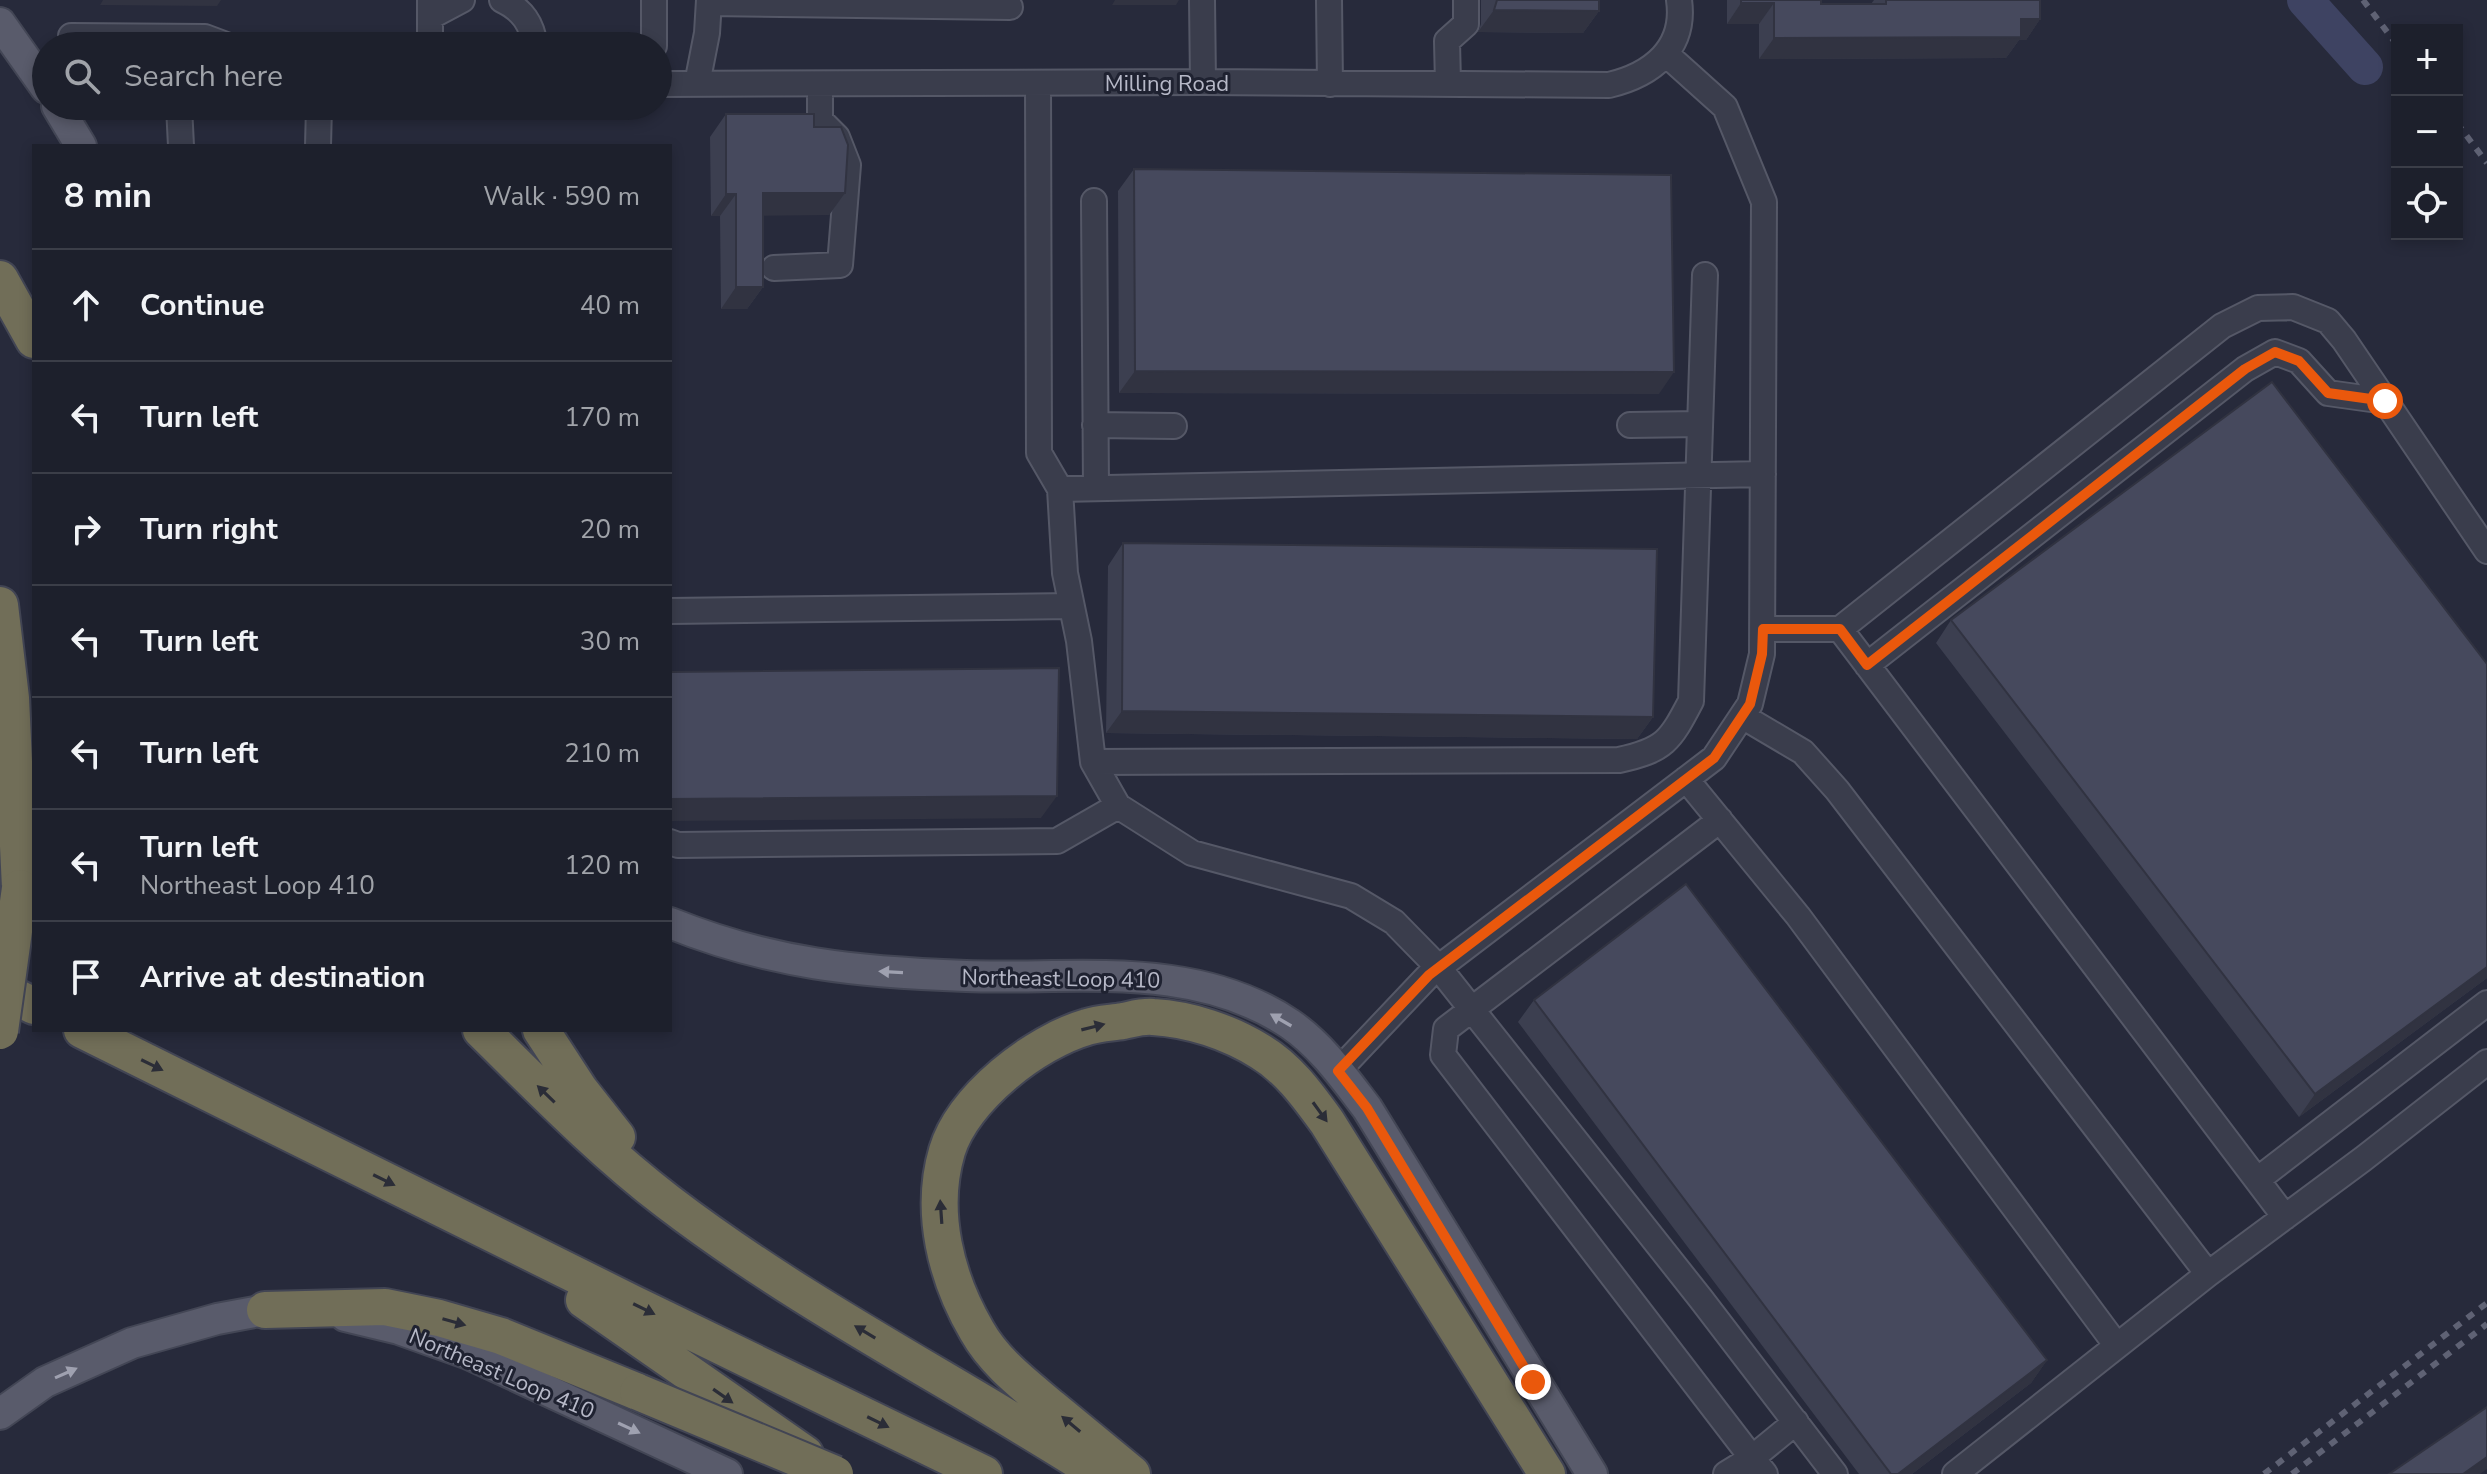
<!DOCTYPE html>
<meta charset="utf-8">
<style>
body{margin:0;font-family:"Nunito Sans",sans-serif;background:#252834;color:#f1f3f6}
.controls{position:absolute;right:24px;top:24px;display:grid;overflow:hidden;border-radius:0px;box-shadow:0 4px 12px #0003}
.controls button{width:72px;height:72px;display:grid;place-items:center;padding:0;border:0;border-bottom:2px solid #3b3e48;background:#1d202c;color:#f1f3f6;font:40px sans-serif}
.stop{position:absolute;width:24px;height:24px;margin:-18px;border:6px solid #ea580c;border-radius:50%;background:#fff}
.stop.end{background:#ea580c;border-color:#fff;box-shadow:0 2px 8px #0008}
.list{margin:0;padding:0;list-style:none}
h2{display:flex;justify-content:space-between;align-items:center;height:104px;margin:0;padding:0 32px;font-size:34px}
h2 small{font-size:26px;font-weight:400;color:#a0a3a9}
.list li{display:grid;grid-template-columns:52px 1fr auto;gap:24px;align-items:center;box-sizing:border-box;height:112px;padding:0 32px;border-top:2px solid #3b3e48}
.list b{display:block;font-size:30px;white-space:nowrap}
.list p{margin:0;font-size:26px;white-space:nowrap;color:#a0a3a9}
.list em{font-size:26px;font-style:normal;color:#a0a3a9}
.icon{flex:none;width:44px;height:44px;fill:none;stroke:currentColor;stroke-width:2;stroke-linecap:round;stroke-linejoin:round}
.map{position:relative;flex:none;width:2487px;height:1474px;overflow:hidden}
.search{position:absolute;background:#1d202c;box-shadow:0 4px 12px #0003;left:32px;top:32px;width:640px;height:88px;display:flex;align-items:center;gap:20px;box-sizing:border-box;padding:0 28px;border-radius:44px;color:#a0a3a9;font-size:30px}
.panel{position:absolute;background:#1d202c;box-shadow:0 4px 12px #0003;left:32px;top:144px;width:640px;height:888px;border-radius:0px}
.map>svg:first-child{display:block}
</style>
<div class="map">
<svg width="2487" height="1474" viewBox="0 0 2487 1474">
<rect width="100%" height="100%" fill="#272a3b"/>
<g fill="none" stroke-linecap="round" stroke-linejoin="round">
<path stroke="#3e4362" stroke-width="36" d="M 2305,0 L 2365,67"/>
<g stroke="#555867" stroke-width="28">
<path id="minor" d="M 430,0 L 430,46
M 502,0 C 523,10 532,24 535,46
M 1202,0 L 1203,82
M 1329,0 L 1330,84
M 709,3 L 1010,7
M 430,17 L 462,0
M 71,36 L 205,37 L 229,46
M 654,46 L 654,0
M 1038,83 L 1039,453 L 1060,489
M 658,84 L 1203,82 L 1609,85 C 1651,75 1686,49 1679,0
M 697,84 L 707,33 L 709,0
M 1448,84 L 1447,41 L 1466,24 L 1466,0
M 179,106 L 181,146
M 318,146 L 319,106
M 1094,201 L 1096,488
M 774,268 L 840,265 L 848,165 L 837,137 L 820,120 L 820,84
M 1095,425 L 1174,426
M 1630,425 L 1700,424
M 1763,474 L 1060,489 L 1065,573 L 1079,641 L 1093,762 L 1118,806 L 1192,853 L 1351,896 L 1394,922 L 1439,968 L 1701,1299 L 1835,1474
M 670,611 L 1071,606
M 1763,629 L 1840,629 L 2222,326 L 2258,308 L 2293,307 L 2328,321 L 2344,340 L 2487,551
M 1840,629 L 2285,1217
M 1867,665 L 2245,369 L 2275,352 L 2299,361 L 2328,393 L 2385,401
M 1742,716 L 1803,752 L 1837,790 L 2208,1274 L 1955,1474
M 1093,762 L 1619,760 C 1665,750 1670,741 1691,701 L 1705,275
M 1686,779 L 1798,916 L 2117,1346
M 1720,820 L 1446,1029 L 1443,1055 L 1752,1458 L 1796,1422
M 670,842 L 678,845 L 1057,841 L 1118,806
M 1338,1071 L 1429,975 L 1714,758 L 1750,704 L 1762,654 L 1764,202 L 1725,107 L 1666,54
M 2257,1180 L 2487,1003
M 2208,1274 L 2363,1159 L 2487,1062
M 1726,1474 L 1752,1458 L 1765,1474"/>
</g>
<g stroke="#434655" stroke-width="34">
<path id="major" d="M 0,23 L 46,88
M 57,106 L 81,146
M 670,923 C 772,964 857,972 966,976 C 1075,980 1193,959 1290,1024 C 1322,1046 1344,1078 1367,1108 L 1592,1474
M 345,1316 L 399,1329 L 469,1354 L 727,1474
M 0,1414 L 45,1382 L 132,1343 L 217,1319 L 265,1310 L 289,1312"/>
</g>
<g stroke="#424554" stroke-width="40">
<path id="highway" d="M 0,279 L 34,340
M 0,605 L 11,698 L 20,888
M 0,989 L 34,1006
M 82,1030 L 632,1303 L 984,1474
M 481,1030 C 541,1089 601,1151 668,1202 C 804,1306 956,1382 1099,1474
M 541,1030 L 580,1090 L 617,1137
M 584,1300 L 805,1454
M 265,1310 L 385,1307 L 439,1318 L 501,1336 L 638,1392
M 1132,1474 C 1105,1452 1079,1430 1052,1408 C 1025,1385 995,1363 977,1331 C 946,1278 929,1212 947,1151 C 963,1098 1035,1042 1087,1027 C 1099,1023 1111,1023 1123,1021 C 1133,1019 1143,1016 1153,1017 C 1190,1019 1229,1032 1261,1052 C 1289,1069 1308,1096 1327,1122 L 1547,1474"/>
</g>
<use href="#minor" stroke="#3a3d4c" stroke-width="24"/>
<use href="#major" stroke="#595b6b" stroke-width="30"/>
<use href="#highway" stroke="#716e58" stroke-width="36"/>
<path stroke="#5f6274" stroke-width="6" stroke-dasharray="8 8" stroke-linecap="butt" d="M 2363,0 L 2397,45
M 2457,123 L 2487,163
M 2264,1474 L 2487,1303
M 2292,1474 L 2487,1324"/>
<g stroke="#424554" stroke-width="40" stroke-linecap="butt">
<path id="highway-bridge" d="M 0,1031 L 20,888
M 638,1392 L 835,1474"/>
</g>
<use href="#highway-bridge" stroke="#716e58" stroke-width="36"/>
</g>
<path fill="#3c3f50" d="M 1481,0 L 1599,0 L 1599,11 L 1583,33 L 1478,32 L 1481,24 Z
M 1727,0 L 1821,0 L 1821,4 L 1871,4 L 1874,0 L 2040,0 L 2040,19 L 2026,40 L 2019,40 L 2006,58 L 1759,59 L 1759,24 L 1727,24 Z
M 726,114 L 814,127 L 845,193 L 829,215 L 763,215 L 763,287 L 747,309 L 721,309 L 720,216 L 711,216 L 710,137 Z
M 1134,169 L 1659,394 L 1119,393 L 1118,191 Z
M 1123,543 L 1653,717 L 1637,739 L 1106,733 L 1108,566 Z
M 1951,620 L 2487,978 L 2299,1117 L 1936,643 Z
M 1534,1000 L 2047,1360 L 2031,1383 L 1912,1474 L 1859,1474 L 1518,1022 Z"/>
<path fill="#313341" d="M 103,0 L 221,0 L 217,6 L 100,5 Z
M 1115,0 L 1179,0 L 1176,5 L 1112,5 Z
M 1741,3 L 1774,3 L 1759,24 L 1727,24 Z
M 1494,10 L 1599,11 L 1583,33 L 1478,32 Z
M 2021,19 L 2040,19 L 2026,40 L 2019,40 L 2006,58 L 1759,59 L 1774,38 Z
M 763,193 L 845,193 L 829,215 L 747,216 Z
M 726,194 L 736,194 L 720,216 L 711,216 Z
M 736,287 L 763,287 L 747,309 L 721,309 Z
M 1135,371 L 1674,372 L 1659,394 L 1119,393 Z
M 1122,711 L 1653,717 L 1637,739 L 1106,733 Z
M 1057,796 L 1041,818 L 670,821 L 670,799 Z
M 2487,967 L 2487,978 L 2299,1117 L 2315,1094 Z
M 2047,1360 L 2031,1383 L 1912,1474 L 1898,1474 Z
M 2487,1457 L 2487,1469 L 2480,1474 L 2463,1474 Z"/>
<path fill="#46495d" stroke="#313341" stroke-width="2" d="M 1497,0 L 1599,0 L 1599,11 L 1494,10 Z
M 1741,0 L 1821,0 L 1821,4 L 1886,4 L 1886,0 L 2040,0 L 2040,19 L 2021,19 L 2021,37 L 1774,38 L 1774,3 L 1741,3 Z
M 726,114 L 814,114 L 814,127 L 841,127 L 848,145 L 845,193 L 763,193 L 763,287 L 736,287 L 736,194 L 726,194 Z
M 1134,169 L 1671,175 L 1674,372 L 1135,371 Z
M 2272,382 L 2487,664 L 2487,967 L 2315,1094 L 1951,620 Z
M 1123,543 L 1657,549 L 1653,717 L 1122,711 Z
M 1059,668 L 1057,796 L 670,799 L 670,672 Z
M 1686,884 L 2047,1360 L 1898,1474 L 1891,1474 L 1534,1000 Z
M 2487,1407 L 2487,1457 L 2463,1474 L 2389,1474 Z"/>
<defs><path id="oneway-solid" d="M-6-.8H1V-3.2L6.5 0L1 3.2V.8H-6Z" transform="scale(2)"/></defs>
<g fill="#9fa1b0">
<use href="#oneway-solid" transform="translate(891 972) rotate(-177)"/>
<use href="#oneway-solid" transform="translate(1281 1020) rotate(-150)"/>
<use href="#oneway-solid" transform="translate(66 1373) rotate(-24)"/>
<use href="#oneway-solid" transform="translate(629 1428) rotate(25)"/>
</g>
<g fill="#2b2d37">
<use href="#oneway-solid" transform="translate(1093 1027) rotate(-14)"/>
<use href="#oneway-solid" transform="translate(152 1065) rotate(26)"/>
<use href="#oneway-solid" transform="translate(546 1094) rotate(-136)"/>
<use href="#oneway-solid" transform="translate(1320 1112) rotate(54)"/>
<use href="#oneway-solid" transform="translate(384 1180) rotate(26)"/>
<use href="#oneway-solid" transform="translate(941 1212) rotate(-94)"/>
<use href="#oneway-solid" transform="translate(644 1309) rotate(26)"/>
<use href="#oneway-solid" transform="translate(454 1322) rotate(16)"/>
<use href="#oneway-solid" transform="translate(865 1332) rotate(-149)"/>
<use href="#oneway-solid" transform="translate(723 1396) rotate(35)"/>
<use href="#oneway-solid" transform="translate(878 1422) rotate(26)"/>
<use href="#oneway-solid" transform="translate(1071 1424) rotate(-140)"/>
</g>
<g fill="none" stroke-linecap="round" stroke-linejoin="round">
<path stroke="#ea580c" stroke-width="10" d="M 1533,1382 L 1367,1108 L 1338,1071 L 1429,975 L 1714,758 L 1750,704 L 1762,654 L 1763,629 L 1840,629 L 1867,665 L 2245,369 L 2275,352 L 2299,361 L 2328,393 L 2385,401"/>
</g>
<g text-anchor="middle" stroke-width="6" stroke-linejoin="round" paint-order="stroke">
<g font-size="22" fill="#b6b8c7" stroke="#1f2231">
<text x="1167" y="91">Milling Road</text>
<text transform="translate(1061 978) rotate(1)" y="8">Northeast Loop 410</text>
<text transform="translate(502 1373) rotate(23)" y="8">Northeast Loop 410</text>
</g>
</g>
</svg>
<div class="controls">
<button>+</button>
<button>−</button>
<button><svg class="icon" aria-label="locate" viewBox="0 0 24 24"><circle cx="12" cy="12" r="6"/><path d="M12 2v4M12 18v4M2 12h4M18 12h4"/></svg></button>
</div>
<div class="stop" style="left:2385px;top:401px"></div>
<div class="stop end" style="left:1533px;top:1382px"></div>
<div class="search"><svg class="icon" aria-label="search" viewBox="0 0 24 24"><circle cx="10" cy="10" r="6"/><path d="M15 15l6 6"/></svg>Search here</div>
<section class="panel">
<h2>8 min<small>Walk · 590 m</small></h2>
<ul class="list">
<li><svg class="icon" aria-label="ahead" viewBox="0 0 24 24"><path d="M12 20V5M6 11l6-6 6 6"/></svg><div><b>Continue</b></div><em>40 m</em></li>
<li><svg class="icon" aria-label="left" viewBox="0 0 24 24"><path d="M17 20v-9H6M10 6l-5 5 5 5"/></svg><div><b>Turn left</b></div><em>170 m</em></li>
<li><svg class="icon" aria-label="right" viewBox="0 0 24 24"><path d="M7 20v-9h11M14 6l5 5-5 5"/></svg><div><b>Turn right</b></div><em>20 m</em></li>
<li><svg class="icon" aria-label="left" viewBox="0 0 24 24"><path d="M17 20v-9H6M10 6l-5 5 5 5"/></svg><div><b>Turn left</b></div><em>30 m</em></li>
<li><svg class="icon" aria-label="left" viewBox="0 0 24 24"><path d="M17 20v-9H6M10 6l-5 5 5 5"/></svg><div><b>Turn left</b></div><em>210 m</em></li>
<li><svg class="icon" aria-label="left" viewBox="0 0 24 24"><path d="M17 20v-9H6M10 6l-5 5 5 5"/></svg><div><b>Turn left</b><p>Northeast Loop 410</p></div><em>120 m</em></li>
<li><svg class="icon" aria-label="arrive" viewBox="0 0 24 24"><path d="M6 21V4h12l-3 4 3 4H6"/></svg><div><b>Arrive at destination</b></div></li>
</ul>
</section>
</div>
